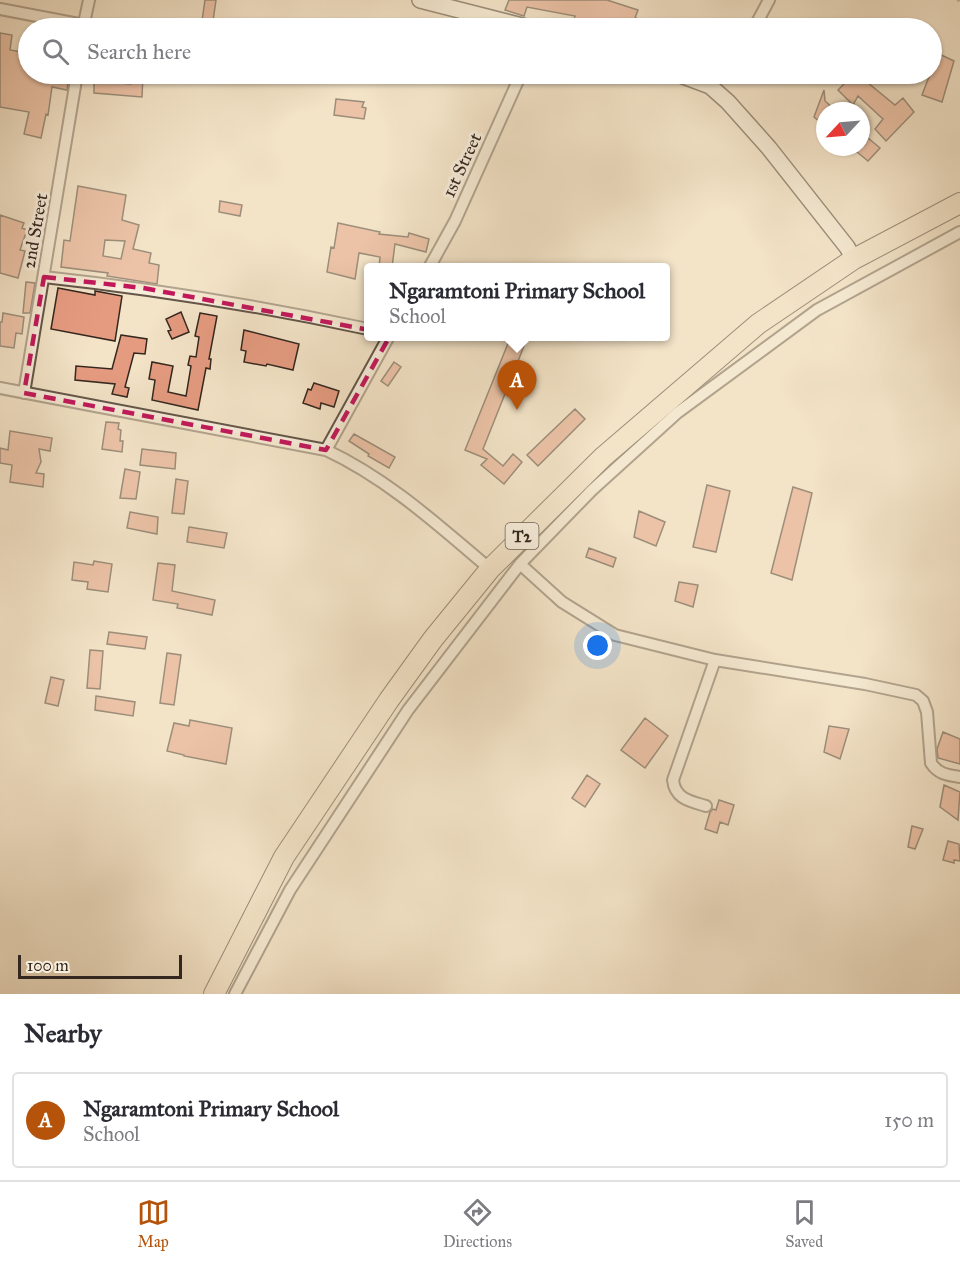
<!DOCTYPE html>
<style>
body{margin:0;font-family:"IM FELL Great Primer",serif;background:#f7f7f7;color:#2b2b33}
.compass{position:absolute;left:816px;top:102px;width:54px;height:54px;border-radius:50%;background:#fff;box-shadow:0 2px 4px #0004;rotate:244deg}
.scale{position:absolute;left:18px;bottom:15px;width:164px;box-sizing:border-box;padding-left:6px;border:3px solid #34271f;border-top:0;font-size:16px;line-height:21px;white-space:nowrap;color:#34271f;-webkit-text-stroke:4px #f7eddb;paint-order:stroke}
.you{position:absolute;left:598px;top:646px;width:21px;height:21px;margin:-15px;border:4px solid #fff;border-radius:50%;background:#1a73e8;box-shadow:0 0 0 9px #1a73e833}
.badge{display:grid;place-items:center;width:39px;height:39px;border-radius:50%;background:#b45309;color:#fff;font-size:20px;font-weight:700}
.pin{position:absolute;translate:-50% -50px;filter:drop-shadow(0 2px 3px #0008)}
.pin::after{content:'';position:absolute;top:32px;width:21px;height:18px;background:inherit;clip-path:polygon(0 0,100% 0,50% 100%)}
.popup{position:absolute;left:364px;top:263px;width:306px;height:78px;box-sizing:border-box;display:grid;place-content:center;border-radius:6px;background:#fff;filter:drop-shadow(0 2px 4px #0005);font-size:20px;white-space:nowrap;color:#7c7c81}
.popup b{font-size:22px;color:#2b2b33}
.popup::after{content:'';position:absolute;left:50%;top:100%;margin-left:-12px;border:12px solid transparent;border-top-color:#fff}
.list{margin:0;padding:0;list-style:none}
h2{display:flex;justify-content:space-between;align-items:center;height:78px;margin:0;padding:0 24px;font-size:26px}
h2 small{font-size:20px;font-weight:400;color:#7c7c81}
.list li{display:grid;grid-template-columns:39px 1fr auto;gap:18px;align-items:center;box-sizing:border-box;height:96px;margin:0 12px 12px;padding:0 12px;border:2px solid #e1e1e2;border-radius:6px}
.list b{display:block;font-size:22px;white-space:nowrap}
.list p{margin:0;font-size:20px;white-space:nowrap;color:#7c7c81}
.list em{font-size:20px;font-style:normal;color:#7c7c81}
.icon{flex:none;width:33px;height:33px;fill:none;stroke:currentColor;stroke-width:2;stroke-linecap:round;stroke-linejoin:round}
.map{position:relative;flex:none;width:960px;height:994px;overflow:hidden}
.search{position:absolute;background:#fff;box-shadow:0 2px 4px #0004;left:18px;right:18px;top:18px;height:66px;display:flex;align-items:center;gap:15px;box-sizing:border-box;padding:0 21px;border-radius:33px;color:#7c7c81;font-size:22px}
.sheet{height:186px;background:#fff}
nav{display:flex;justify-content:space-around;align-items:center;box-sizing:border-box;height:84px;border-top:2px solid #e1e1e2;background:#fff;font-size:16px;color:#7c7c81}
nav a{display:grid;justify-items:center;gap:3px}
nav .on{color:#b45309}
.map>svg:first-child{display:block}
</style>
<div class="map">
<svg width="960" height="994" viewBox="0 0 960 994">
<rect width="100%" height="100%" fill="#f3e3c7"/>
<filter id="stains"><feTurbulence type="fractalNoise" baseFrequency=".00333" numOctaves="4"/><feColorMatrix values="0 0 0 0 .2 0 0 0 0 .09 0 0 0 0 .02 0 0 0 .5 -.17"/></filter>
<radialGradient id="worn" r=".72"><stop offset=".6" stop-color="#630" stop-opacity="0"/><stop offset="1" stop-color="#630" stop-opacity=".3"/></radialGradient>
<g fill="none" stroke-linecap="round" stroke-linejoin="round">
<path stroke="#768080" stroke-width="3" d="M 958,0 L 960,0"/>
</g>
<path fill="#e59b80" stroke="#34271f" stroke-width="1.5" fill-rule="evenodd" d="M 205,0 L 216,0 L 212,28 L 201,28 Z
M 509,0 L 607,0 L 638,10 L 635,18 L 643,20 L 640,28 L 581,28 L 572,26 L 575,16 L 527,7 L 524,16 L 505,10 Z
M 0,33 L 12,35 L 10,50 L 28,53 L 28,74 L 69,74 L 67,90 L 52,87 L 48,115 L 46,114 L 41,138 L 24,134 L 29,112 L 0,107 Z
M 937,53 L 954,61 L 942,102 L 922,95 L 930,74 L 932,74 Z
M 132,74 L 143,74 L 142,97 L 94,93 L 94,81 L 131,84 Z
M 853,75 L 858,82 L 862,78 L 895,105 L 903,98 L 914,112 L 886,141 L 875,129 L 883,119 L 858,96 L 853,105 L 838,90 Z
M 824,90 L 825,101 L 836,111 L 825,111 L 825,126 L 814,117 Z
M 336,99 L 364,102 L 362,107 L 366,108 L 364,119 L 334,115 Z
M 861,132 L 880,148 L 868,161 L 851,147 L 861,147 Z
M 78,186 L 126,195 L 122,220 L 139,225 L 133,249 L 151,253 L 149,263 L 159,265 L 157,284 L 107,276 L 108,273 L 61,267 L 64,240 L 70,241 ZM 105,240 L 125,241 L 121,259 L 103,256 Z
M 220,201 L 242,205 L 240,216 L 219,212 Z
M 0,215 L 24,223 L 22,228 L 27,230 L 20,250 L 25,251 L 18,278 L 0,273 Z
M 338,223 L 380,232 L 379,234 L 408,237 L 409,233 L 429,239 L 426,252 L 395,244 L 392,267 L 379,267 L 380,257 L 359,253 L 355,279 L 327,272 L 331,247 L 334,248 Z
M 26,282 L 35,283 L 30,313 L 23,313 Z
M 58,288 L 95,295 L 95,291 L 122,296 L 115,341 L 51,329 Z
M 181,312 L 189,332 L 172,339 L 168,331 L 171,330 L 166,319 Z
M 3,313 L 24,317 L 22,334 L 16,333 L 14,348 L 0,346 L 0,322 L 2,322 Z
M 200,313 L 217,316 L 209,359 L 211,359 L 210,369 L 206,368 L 198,410 L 152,400 L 155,380 L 149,379 L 152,362 L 173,366 L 168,392 L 186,396 L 191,366 L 188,365 L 190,356 L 196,357 L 199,337 L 195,336 Z
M 244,330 L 299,344 L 293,370 L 267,364 L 266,366 L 244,362 L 246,351 L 241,350 Z
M 121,335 L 147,339 L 145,354 L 134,353 L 125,387 L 129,388 L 127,397 L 112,394 L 115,384 L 75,380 L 76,366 L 112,369 Z
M 511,336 L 528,336 L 483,449 L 503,466 L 513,454 L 522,462 L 504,484 L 481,465 L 487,459 L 465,450 Z
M 394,362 L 401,367 L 388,386 L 381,381 Z
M 314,383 L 339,391 L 334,407 L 321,403 L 320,409 L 303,403 L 308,389 L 311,390 Z
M 575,409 L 585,419 L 538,466 L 527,455 Z
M 106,422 L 119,423 L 118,429 L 121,430 L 120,441 L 123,441 L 122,452 L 102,449 Z
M 10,431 L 52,438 L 50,451 L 39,449 L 41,462 L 36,473 L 44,474 L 43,487 L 10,482 L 12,465 L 0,463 L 0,448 L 8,450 Z
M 354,434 L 395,457 L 389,468 L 368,456 L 369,454 L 349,441 Z
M 142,449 L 176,453 L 175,469 L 140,465 Z
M 125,469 L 140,472 L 136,499 L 120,498 Z
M 176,479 L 188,481 L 184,514 L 172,513 Z
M 707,485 L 730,491 L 716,552 L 693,547 Z
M 793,487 L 812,493 L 792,580 L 771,573 Z
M 639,511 L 665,522 L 656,546 L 634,537 Z
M 130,512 L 158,517 L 157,534 L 127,528 Z
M 189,527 L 227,533 L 224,548 L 187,542 Z
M 589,548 L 616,558 L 613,567 L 586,557 Z
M 94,561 L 112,564 L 108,592 L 87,589 L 88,582 L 72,580 L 74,562 L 93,565 Z
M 158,563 L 175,565 L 172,591 L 215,600 L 212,615 L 177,608 L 178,604 L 153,600 Z
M 679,582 L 698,585 L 693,607 L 675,601 Z
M 109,632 L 147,637 L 145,649 L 107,644 Z
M 90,650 L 103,651 L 100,689 L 87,688 Z
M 167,653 L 181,655 L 174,705 L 160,703 Z
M 51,677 L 64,680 L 58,706 L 45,703 Z
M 96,696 L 135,702 L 133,716 L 95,710 Z
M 645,718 L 668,736 L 645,768 L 621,750 Z
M 190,720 L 232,728 L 226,764 L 184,756 L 184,755 L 167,751 L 174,723 L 189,726 Z
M 829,726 L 849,729 L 840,759 L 824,752 Z
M 943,732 L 960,739 L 960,764 L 938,758 L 937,749 Z
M 587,775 L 600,784 L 585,807 L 572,798 Z
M 944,785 L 960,792 L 958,820 L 940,807 Z
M 719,800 L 734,805 L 728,825 L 720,822 L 717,833 L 705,829 L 710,812 L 713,809 L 716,810 Z
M 912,826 L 923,829 L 915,849 L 908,847 Z
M 948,841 L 959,844 L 960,861 L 954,860 L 954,863 L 943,860 Z"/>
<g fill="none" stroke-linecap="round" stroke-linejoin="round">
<g stroke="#645649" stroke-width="14">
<path id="street" d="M 0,9 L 84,25
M 83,28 L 89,0
M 754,28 L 769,0
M 710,86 L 721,74
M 429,268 L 455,221 L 521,74
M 44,277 C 154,289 261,306 368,329
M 0,388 L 326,450 C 388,479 438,525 490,569
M 24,393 L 77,74
M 326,450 L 389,336
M 520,564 L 562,602 L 615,635 L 715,660 L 865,684 L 916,695 L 923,701 L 927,712 L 931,763 C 938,774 947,775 960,777
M 706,806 C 690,801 675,799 673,780 L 715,660
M 235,994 L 290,890 L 408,710 L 520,564 L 592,490 L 677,413 L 817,310 L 960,232"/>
</g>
<g stroke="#34271f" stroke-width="18">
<path id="secondary" d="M 420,0 L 530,28
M 678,74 L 710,86 L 728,102 L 769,148 L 847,247 L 854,259"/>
</g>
<g stroke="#34271f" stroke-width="22">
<path id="highway" d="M 214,994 L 284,857 L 389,700 L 433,639 L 490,569 L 603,457 L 758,324 L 854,259 L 960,203"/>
</g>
<use href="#street" stroke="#f7eddb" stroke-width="10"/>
<use href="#secondary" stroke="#f7eddb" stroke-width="15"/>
<use href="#highway" stroke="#f3e3c7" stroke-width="20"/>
</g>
<path d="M0 0H960V994H0ZM 44,277 L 143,288 L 391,334 L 326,450 L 24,393 Z" fill="#f3e3c7" fill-opacity=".55" fill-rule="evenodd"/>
<path fill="none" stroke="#c2185b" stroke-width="4.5" stroke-dasharray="12 8" stroke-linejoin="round" d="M 44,277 L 143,288 L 391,334 L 326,450 L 24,393 Z"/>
<g text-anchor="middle" stroke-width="6" stroke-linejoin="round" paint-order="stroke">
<rect fill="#f7eddb" stroke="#6e6257" stroke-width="1.5" x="505.5" y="523" width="33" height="26" rx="4.5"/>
<g font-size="16" font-weight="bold" fill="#34271f">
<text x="522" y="542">T2</text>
</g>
<g font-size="18" fill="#34271f" stroke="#f7eddb">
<text transform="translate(462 165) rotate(-65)" y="6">1st Street</text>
<text transform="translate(35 231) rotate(-80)" y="6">2nd Street</text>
</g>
</g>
<rect width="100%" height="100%" filter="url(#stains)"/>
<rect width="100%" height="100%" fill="url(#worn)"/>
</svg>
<svg class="compass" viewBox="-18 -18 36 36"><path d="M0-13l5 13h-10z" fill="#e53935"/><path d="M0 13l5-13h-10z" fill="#7c7c81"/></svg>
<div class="scale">100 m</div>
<div class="you"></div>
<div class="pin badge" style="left:517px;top:410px">A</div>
<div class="popup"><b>Ngaramtoni Primary School</b>School</div>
<div class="search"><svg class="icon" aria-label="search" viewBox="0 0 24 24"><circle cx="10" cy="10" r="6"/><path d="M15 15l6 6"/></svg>Search here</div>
</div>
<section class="sheet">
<h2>Nearby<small></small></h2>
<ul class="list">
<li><span class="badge">A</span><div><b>Ngaramtoni Primary School</b><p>School</p></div><em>150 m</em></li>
</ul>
</section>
<nav>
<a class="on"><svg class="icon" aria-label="map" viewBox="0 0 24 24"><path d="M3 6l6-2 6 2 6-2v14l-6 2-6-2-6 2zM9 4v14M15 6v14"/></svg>Map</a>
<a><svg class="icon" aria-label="directions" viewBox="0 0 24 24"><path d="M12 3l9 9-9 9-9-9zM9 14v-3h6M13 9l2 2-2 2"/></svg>Directions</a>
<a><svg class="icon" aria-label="saved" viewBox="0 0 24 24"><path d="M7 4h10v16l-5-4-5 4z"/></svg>Saved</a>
</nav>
